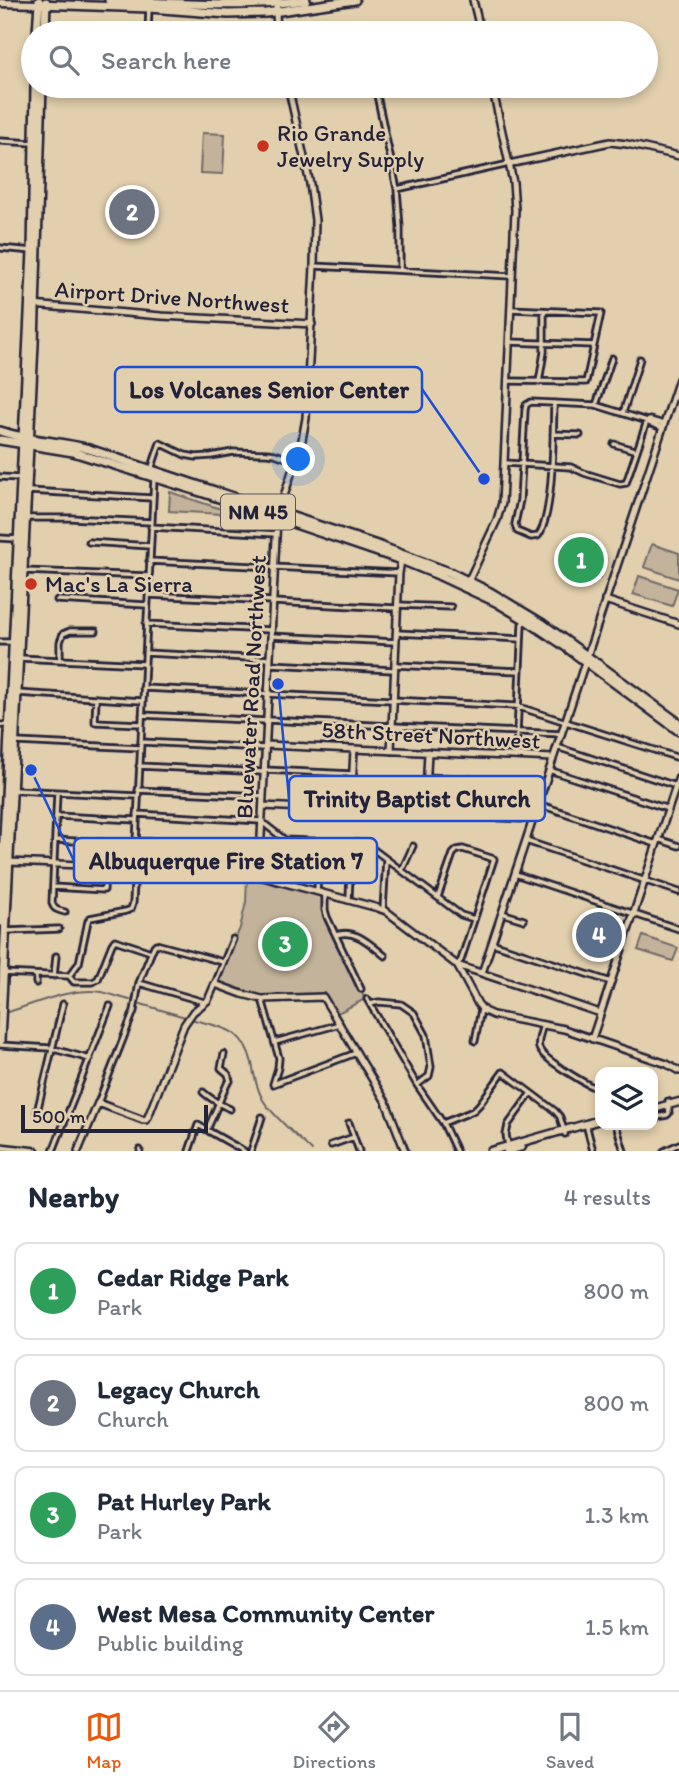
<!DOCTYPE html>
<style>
body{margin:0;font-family:Itim,sans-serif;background:#f2f2f3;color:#1f2937}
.controls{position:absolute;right:21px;bottom:21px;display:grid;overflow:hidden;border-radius:14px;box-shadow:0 4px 10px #0003}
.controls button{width:63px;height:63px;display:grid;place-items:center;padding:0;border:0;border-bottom:2px solid #e0e1e3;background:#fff;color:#1f2937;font:35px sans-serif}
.scale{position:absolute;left:21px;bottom:18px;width:187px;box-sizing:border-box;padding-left:7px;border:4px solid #22223b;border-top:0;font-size:19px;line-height:24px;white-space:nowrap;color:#22223b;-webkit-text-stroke:5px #e1cfad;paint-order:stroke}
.you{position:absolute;left:299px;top:460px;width:24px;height:24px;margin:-18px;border:5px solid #fff;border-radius:50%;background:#1a73e8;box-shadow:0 0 0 10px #1a73e833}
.badge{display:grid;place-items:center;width:46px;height:46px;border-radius:50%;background:#ea580c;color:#fff;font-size:23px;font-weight:700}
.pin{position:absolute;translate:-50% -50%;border:4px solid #fff;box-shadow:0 2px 7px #0006}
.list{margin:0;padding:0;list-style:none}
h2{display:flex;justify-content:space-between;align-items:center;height:91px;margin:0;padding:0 28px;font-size:30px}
h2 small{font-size:23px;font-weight:400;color:#747a83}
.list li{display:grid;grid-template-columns:46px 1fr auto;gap:21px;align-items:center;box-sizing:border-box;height:98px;margin:0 14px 14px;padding:0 14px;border:2px solid #e0e1e3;border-radius:14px}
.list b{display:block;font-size:26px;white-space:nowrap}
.list p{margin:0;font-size:23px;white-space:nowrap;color:#747a83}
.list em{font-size:23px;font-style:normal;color:#747a83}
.icon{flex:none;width:38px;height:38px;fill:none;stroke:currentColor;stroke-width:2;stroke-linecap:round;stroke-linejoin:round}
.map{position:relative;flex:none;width:679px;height:1151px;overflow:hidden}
.search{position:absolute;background:#fff;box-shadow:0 4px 10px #0003;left:21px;right:21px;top:21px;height:77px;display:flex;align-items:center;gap:18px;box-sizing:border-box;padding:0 24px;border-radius:38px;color:#747a83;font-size:26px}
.sheet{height:539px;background:#fff}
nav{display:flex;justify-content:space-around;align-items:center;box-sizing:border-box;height:98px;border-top:2px solid #e0e1e3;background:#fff;font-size:19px;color:#747a83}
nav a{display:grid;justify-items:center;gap:4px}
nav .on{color:#ea580c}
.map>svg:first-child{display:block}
</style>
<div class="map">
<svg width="679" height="1151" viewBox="0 0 679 1151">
<rect width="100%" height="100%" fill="#e1cfad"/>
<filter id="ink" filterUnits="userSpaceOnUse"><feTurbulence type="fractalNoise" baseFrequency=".0143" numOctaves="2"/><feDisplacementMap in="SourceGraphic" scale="14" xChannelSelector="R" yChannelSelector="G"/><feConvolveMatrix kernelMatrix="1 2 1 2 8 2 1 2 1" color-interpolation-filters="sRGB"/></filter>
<g filter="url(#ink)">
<path fill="#c2b39a" stroke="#726a6a" stroke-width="2" d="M 202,133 L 225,134 L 223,174 L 200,173 Z
M 170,492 L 221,509 L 221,514 L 169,511 Z
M 562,544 L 606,559 L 600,577 L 556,562 Z
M 652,544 L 679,553 L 679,579 L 644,567 Z
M 639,576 L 678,589 L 672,606 L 633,594 Z
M 247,877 L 261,879 L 322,896 L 325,917 L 365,999 L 336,1014 L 327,997 L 323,995 L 257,996 L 217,983 L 240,928 L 246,902 Z
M 643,936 L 678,948 L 673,961 L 638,950 Z"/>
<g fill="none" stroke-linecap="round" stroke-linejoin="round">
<path stroke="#6b6366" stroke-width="2" d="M 141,1004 L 185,1017
M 8,1012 C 38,1003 70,987 102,992 C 111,994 121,998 130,1000
M 191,1019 C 222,1028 243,1027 252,1063 C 254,1076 257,1089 263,1100 C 272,1115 299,1138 312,1151"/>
<g stroke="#22223b" stroke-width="9">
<path id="minor" d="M 148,33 L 149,7
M 474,33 L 480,32
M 375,86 L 397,189 L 400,227 L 400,270
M 0,141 L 34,143
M 397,189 L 509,164
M 0,248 L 33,251
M 314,266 L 511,276
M 511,309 L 601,313 L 594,345
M 508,381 L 586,382 L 594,345 L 510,342
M 539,382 L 544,352 L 544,311
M 554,403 C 553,431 554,516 538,536 L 531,537 L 517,531 L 515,524 L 520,500 L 525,410 L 526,405 L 531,402 L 596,405 L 647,421 L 649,423 L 663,428
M 596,405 L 612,358
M 623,413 L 640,359
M 647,421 L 650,420 L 664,424
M 553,434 L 580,435
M 614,444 L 637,451
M 504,463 L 571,467 L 584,473 L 620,484 L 626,483 L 647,421
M 151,470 L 160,443 L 185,455 L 196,457 L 211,456 L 233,452 L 267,453 L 275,454 L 295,461
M 0,477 L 20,478
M 29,491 L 152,498
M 26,518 L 70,518 L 151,522
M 151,527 L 276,534
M 0,538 L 17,539
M 89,542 L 150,546
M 149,561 L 399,573
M 25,571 L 148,576
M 148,595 L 273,601
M 57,600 L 147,605
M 273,602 L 396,608
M 398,605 L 451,607
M 146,624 L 271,630
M 396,633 L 521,639
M 271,636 L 396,642
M 0,642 L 12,642
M 145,653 L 270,659
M 19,658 L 144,664
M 60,660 L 60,642 L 63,634 L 70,631 L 96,631
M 270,664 L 394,670
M 395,665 L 520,671
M 143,688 L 516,706 L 679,758
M 17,693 L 142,701
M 96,698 L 95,722 L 141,724
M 142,715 L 267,721
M 267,720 L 561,734
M 0,725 L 10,725
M 17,742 L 140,748
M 141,742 L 264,748
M 557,747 L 676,786
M 516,756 L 522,624 L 526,620
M 139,766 L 263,772
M 264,770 L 353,774
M 549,770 L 668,809
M 427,777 L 545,783
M 14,790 L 138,796
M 138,790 L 262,796
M 57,793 L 52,903 C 54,910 58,910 65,912
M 538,804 L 656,844
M 137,814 L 261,821
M 56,816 L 137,820
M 262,822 L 285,840 L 358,843 L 369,846 L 461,915 L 474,919
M 658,839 L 679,846
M 55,840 L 135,844
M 135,841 L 222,845 L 221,873
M 526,841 L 679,892
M 283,854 L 285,840
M 402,870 L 413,846
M 515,874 L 679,929
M 53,887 L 104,890 L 105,866
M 317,891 L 320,842
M 325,894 L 325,910 L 327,917 L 361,989
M 438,897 L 453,854 L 457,850 L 463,849 L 494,859 L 461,960 L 457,965
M 349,900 L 351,843
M 383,909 L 386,859
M 502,913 L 524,920
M 6,931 L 59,929
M 336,935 C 355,928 371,945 385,956
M 492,943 L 611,982
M 2,973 L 69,976 L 74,982 L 93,982 L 98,979 L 112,944 L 115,940 L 151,952
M 54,976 L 56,956
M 69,976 L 79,963 L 88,921 L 90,918 L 126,911 L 131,909 L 133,903 L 154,479
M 36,983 L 36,975
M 139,983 L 204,1002
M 215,984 L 233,939
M 262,999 L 279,1058 L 278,1068 L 273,1084
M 367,999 L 417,1085 L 443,1123 L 456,1151
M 370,1004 L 379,1002 L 401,1004 L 414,1013 L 426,1035 L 431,1067 L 429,1076 L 417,1085
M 543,1025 C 541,1032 537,1041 539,1048 C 542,1059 589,1086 600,1090
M 475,1041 L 481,1009
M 275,1042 L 340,1024
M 0,1045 L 50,1048 L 90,1059
M 273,1084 L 356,1053
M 203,1092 C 208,1097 223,1106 230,1109
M 98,1103 L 134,1011 L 139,983 L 154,946 L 156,944 L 223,962
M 37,1112 L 63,1004
M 653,1118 L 667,1115 L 669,1113 L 668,1101
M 349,1123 L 359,1151
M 443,1123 L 473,1111 L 479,1105 L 503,1072 L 555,1111 L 560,1117 L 565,1134
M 586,1124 L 593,1151
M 616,1125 L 624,1151
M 207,1130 L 227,1084 L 230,1081 L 228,1074 L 221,1068 L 224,1054
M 331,1145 L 354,1137
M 508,1145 L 506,1135 L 508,1125 L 531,1093
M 53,1151 L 110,1006
M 140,1151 L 140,1150
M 189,1151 L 198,1125 L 244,1151
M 251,1151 L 262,1117
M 664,1151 L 679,1144"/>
</g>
<g stroke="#22223b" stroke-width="10">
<path id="tertiary" d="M 277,0 L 276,12 L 277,33
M 473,0 L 481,33
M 509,164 L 610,142 L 627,144 L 679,156
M 32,305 L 161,316 L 312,324
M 467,584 L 497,520 L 502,503 L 504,463 L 515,210 L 513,182 L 492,86
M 605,600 L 679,624
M 266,745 L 553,758
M 391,751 L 399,573 L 401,560
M 263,806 L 533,819
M 351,810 L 354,749
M 425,813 L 428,752
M 9,862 L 105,866 L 259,876 L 378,908 L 386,911 L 457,965 L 478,1004 L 484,1011 L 493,1015 L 564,1029 L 667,1064 L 679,1071
M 259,876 L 277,518 L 302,440 L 306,418 L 314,266 L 315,220 L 310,184 L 288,86
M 457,965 L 600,1013
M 482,973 L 679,379
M 592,1039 L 679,777
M 0,1147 L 36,1151
M 78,1151 L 98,1103 L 143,1120 L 146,1120 L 148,1117 L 184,1025 L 193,1012 L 208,1000 L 215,984 L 242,994 L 262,999 L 323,997 L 386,1102 L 405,1151"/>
</g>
<g stroke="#22223b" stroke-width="11">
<path id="secondary" d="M 0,3 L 38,4
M 653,1109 L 679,1102
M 491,1151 L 600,1120
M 507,1151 L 522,1147"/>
</g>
<g stroke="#22223b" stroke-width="12">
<path id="primary" d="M 109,0 C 175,3 241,9 306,0
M 38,4 L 149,8 L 228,14 L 266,13 L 355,0
M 37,33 L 39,1
M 45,33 L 46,2
M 0,431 C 29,441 59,441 89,449 L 380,546 L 449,572 L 490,592 L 543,624 L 679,723
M 0,440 L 73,452 L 207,494 L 401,560 L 438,575 L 496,602 L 526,620 L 559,642 L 679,731
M 0,922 L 32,251 L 35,86
M 0,1041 L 34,344 L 42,86"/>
</g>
<use href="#minor" stroke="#e1cfad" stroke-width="3.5"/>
<use href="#tertiary" stroke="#e1cfad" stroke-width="5"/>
<use href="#secondary" stroke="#e1cfad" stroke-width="6"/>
<use href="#primary" stroke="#e1cfad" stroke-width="7"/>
</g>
</g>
<g fill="#c8321e" stroke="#e1cfad" stroke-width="2.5">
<circle cx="263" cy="146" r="7"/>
<circle cx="31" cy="584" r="7"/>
</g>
<g text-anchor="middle" stroke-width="5" stroke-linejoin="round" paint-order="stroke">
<rect fill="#e1cfad" stroke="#5b565d" stroke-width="2" x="221" y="494.5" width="74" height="35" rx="5"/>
<g font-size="21" font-weight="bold" fill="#22223b">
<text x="258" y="519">NM 45</text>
</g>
<g font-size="23" fill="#22223b" stroke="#e1cfad" text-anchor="start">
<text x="277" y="141">Rio Grande<tspan x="277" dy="26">Jewelry Supply</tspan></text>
<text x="45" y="592">Mac's La Sierra</text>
</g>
<g font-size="23" fill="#22223b" stroke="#e1cfad">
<text transform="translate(172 297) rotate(4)" y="8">Airport Drive Northwest</text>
<text transform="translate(251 687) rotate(-87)" y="8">Bluewater Road Northwest</text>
<text transform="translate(431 735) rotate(3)" y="8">58th Street Northwest</text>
</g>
</g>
<path fill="none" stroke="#1d4ed8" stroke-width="2.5" d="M484 479L422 389M278 684L289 798M31 770L74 861"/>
<g fill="#1d4ed8" stroke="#e1cfad" stroke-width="2.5">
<circle cx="484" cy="479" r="7"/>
<circle cx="278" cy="684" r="7"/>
<circle cx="31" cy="770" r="7"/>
</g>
<g fill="#e1cfad" stroke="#1d4ed8" stroke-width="2.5">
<rect x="115" y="367" width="307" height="45" rx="7"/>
<rect x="289" y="776" width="256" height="45" rx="7"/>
<rect x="74" y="838" width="303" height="45" rx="7"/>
</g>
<g font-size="24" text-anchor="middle" font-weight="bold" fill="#22223b">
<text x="269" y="398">Los Volcanes Senior Center</text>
<text x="417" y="807">Trinity Baptist Church</text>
<text x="226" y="869">Albuquerque Fire Station 7</text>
</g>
</svg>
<div class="controls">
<button><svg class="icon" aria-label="layers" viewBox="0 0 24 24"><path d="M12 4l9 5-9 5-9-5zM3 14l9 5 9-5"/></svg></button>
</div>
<div class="scale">500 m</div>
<div class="you"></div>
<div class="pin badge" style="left:581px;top:560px;background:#2e9e5b">1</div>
<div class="pin badge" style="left:132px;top:212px;background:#6b7280">2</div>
<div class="pin badge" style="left:285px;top:944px;background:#2e9e5b">3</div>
<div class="pin badge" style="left:599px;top:935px;background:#5c6f8a">4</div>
<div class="search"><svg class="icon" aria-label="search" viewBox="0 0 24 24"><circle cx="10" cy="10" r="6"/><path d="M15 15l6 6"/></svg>Search here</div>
</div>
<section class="sheet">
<h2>Nearby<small>4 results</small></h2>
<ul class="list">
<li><span class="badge" style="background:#2e9e5b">1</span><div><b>Cedar Ridge Park</b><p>Park</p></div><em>800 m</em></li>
<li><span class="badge" style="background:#6b7280">2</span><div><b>Legacy Church</b><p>Church</p></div><em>800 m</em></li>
<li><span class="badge" style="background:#2e9e5b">3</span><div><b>Pat Hurley Park</b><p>Park</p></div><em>1.3 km</em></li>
<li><span class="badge" style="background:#5c6f8a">4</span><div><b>West Mesa Community Center</b><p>Public building</p></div><em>1.5 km</em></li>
</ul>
</section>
<nav>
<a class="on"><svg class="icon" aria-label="map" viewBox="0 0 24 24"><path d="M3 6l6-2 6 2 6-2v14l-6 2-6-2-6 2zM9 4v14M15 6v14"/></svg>Map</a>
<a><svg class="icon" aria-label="directions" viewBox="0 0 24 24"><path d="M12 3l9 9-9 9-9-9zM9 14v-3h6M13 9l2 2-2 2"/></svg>Directions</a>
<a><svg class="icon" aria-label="saved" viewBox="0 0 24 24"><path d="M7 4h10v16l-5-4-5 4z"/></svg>Saved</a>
</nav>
